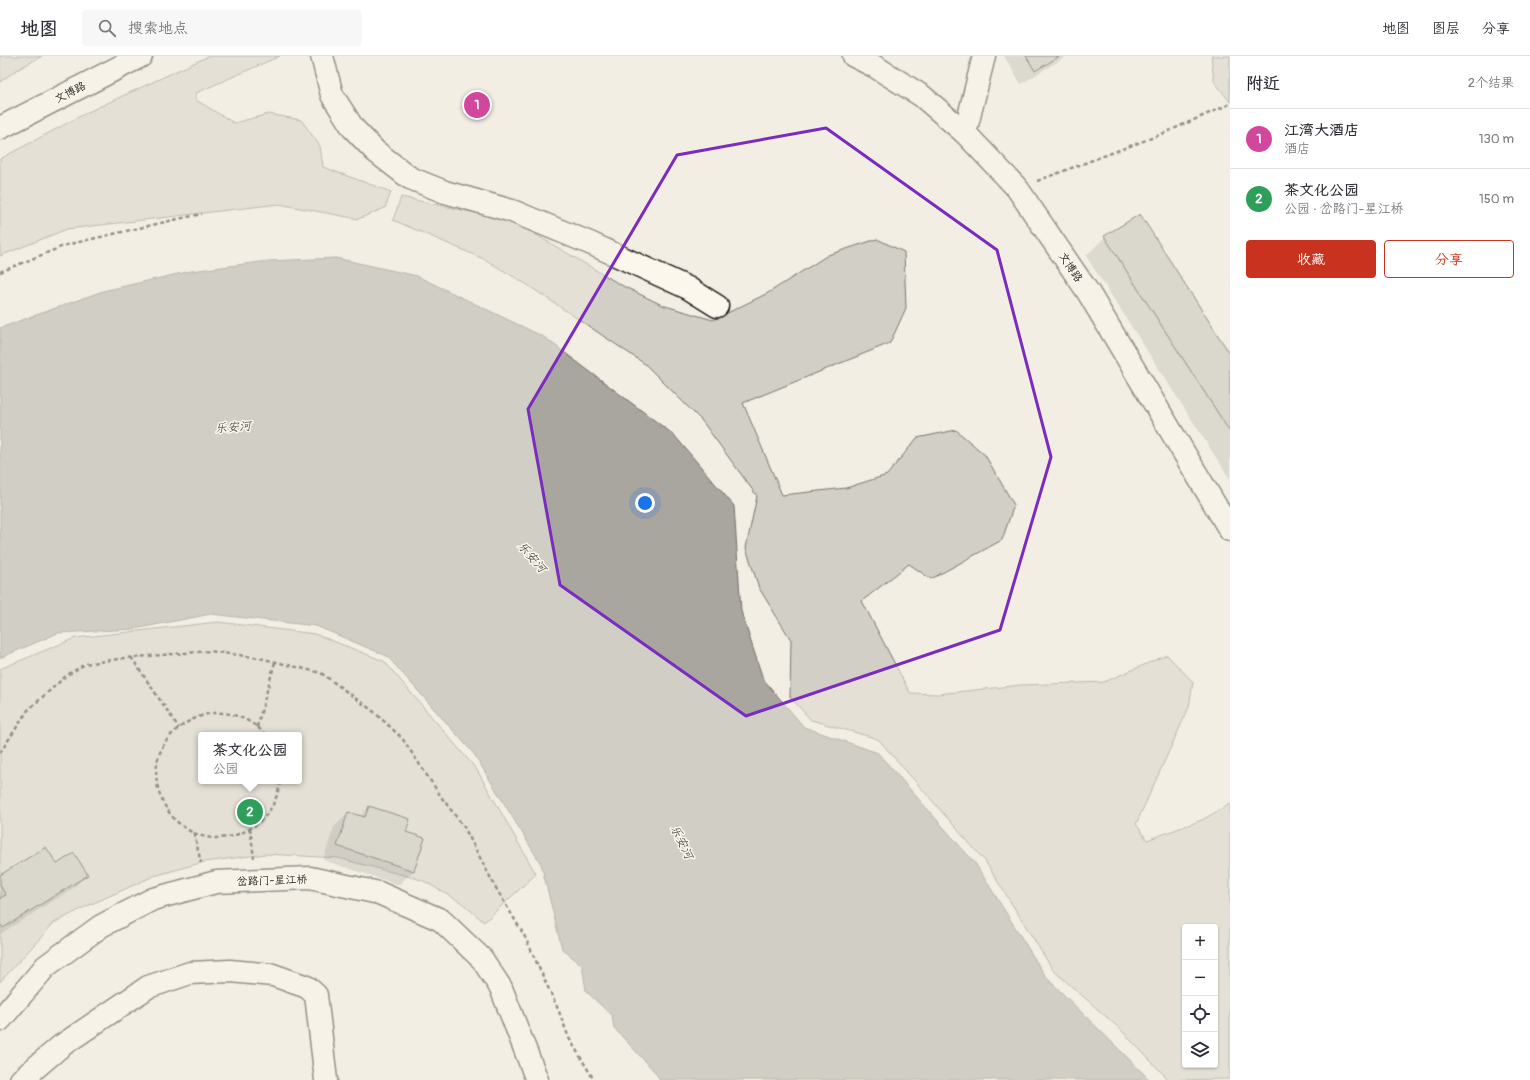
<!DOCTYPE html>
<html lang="zh">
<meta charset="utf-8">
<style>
body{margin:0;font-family:Pangolin,"LXGW WenKai TC",sans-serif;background:#f7f7f7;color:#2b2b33}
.controls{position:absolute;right:12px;bottom:12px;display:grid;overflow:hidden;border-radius:4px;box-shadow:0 1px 3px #0004}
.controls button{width:36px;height:36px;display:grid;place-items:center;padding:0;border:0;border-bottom:1px solid #e1e1e2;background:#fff;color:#2b2b33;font:20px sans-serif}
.you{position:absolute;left:645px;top:447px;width:14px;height:14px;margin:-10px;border:3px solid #fff;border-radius:50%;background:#1a73e8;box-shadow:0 0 0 6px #1a73e833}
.badge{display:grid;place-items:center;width:26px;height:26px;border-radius:50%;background:#c8321e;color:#fff;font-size:13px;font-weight:700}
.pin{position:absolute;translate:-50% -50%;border:2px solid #fff;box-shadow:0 1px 4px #0006}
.popup{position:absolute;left:198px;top:676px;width:104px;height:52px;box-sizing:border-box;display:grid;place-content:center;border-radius:4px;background:#fff;filter:drop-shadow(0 1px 3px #0005);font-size:13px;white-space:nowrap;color:#7c7c81}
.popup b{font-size:15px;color:#2b2b33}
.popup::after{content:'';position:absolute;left:50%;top:100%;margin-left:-8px;border:8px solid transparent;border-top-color:#fff}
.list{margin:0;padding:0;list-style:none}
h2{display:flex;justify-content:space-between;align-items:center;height:52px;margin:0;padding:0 16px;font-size:17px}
h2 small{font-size:13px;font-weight:400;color:#7c7c81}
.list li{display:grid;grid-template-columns:26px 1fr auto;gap:12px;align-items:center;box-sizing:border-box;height:60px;padding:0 16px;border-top:1px solid #e1e1e2}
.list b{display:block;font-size:15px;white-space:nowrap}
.list p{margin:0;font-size:13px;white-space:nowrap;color:#7c7c81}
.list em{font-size:13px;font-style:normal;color:#7c7c81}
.actions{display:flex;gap:8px;padding:12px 16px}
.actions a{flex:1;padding:9px 0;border:1px solid #c8321e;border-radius:4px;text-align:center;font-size:14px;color:#c8321e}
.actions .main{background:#c8321e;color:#fff}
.icon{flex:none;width:22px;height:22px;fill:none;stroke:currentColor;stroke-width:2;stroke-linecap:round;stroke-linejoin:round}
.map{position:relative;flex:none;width:1230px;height:1024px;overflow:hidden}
header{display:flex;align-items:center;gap:24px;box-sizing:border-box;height:56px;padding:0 20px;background:#fff;border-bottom:1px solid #e1e1e2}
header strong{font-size:19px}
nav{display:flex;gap:22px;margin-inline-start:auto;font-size:14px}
.search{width:280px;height:36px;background:#f7f7f7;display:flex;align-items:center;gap:10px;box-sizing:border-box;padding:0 14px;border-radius:4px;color:#7c7c81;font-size:15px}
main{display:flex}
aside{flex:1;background:#fff}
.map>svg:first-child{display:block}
</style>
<header>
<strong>地图</strong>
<div class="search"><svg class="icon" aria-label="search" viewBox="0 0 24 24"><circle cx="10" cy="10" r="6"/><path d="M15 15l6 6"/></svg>搜索地点</div>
<nav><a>地图</a><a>图层</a><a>分享</a></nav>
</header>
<main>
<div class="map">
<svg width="1230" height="1024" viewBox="0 0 1230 1024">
<rect width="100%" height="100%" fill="#f2eee4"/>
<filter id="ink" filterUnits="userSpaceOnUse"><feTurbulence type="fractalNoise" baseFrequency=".025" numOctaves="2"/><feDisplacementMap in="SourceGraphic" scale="8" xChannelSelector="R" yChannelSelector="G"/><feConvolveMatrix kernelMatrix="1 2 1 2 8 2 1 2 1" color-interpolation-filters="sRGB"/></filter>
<g filter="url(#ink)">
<path fill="#d2cfc6" stroke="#777671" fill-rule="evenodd" d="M 0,0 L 42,0 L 15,15 L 0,26 Z
M 209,0 L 280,0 L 196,37 L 196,44 L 234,67 L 269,58 L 301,64 L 320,90 L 323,111 L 391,136 L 385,152 L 358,163 L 279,148 L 67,173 L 0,200 L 0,103 L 88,56 Z
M 1211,0 L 1230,0 L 1230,46 L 1214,25 Z
M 401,141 L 513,165 L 621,229 L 662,249 L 713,264 L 768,237 L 828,199 L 877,183 L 904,196 L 906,252 L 890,287 L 743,347 L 782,439 L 846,432 L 887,419 L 917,382 L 956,374 L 985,399 L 1014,449 L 1002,484 L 931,523 L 909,508 L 862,545 L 910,637 L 938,638 L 1021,629 L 1104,626 L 1167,599 L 1193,626 L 1189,651 L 1136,768 L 1147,784 L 1202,764 L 1230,748 L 1230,1023 L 1169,1024 L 1119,972 L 1053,914 L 985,805 L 878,683 L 811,664 L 790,641 L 791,584 L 759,532 L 746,492 L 757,440 L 702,365 L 645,308 L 529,230 L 486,204 L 393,164 ZM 1185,871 L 1215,871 L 1215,1009 L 1185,1009 Z
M 218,566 L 315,578 L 384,605 L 477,714 L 536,818 L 484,866 L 462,847 L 422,824 L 338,802 L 266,798 L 204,806 L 154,820 L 85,851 L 54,867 L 0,926 L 0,613 L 75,582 ZM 201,679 L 299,679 L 299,725 L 201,725 Z"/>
<path fill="#a9a6a0" stroke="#716f6b" d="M 336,202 L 417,220 L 544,281 L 674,379 L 734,450 L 741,555 L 763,623 L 804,671 L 878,697 L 975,807 L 1046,921 L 1150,1024 L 660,1024 L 655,1016 L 614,972 L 612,960 L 586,935 L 582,909 L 562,893 L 541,808 L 474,698 L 387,600 L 316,570 L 211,558 L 134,573 L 58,577 L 0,602 L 0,272 L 103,235 L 191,215 L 268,205 Z"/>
<path fill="#0003" d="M 1004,0 L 1067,0 L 1021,28 Z
M 1105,181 L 1230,300 L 1230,423 L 1086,200 Z
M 369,751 L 404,776 L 424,783 L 413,815 L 399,829 L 323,804 L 334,771 L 348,757 L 360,760 Z
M 56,809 L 87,819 L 72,833 L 0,878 L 0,821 Z"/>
<path fill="#bdbab1" stroke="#1c1c1c" d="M 1026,0 L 1060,0 L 1035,15 Z
M 1140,158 L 1230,298 L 1230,376 L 1104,180 Z
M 369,750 L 410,763 L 406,776 L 425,782 L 414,815 L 337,790 L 348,756 L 365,761 Z
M 46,791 L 57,808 L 74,797 L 88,819 L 3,872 L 0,868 L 0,842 L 6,839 L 0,829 L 0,819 Z"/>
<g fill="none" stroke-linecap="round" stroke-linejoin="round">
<g stroke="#1c1c1c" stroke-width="25">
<path id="minor" d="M 322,0 L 332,39 L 353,72 L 375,95 L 410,122 L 445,136 L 512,155 L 592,188 L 688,232 L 717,250
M 965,77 L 984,0
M 0,964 L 46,910 L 101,870 L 153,843 L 216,826 L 310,822 L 379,837 L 441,864 L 482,903 L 501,932 L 537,1024
M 21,1024 L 61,990 L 148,931 L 190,917 L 230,915 L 273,919 L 307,931 L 316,939 L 326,1024"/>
</g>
<g stroke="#1c1c1c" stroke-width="25">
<path id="major" d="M 854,0 L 874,10 L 922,40 L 965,77 L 1017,132 L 1088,236 L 1230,474
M 0,72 L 141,0"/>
</g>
<path stroke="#1c1c1c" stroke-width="2.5" stroke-dasharray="4 3" stroke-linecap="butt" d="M 1037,125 L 1162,78 L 1230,48
M 0,216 L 66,189 L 178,163 L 202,158
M 131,601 L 179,672
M 257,671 L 275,606
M 266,679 C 250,662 224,651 201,660 C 111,692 172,818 251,772 C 268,762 278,744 280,725
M 0,697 L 28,654 L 66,620 L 85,608 L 125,602 L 210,595 L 260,602 L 321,617 L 373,655 L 402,682 L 442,742 L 464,771 L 497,834 L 524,879 L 558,953 L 569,982 L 594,1024
M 250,772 L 254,802
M 194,777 L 201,807"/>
<use href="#minor" stroke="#fbf7ec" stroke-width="22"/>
<use href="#major" stroke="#fbf7ec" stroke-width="22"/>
</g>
</g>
<path d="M0 0H1230V1024H0ZM 826,72 L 997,194 L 1051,401 L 1000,574 L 746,660 L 560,529 L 528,353 L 677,99 Z" fill="#f2eee4" fill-opacity=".55" fill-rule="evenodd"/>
<path fill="none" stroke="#7b2cbf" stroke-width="3" stroke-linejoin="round" d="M 826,72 L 997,194 L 1051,401 L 1000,574 L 746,660 L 560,529 L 528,353 L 677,99 Z"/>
<g text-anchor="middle" stroke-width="3" stroke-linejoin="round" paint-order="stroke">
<g font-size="11" fill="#1c1c1c" stroke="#fbf7ec">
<text transform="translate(70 36) rotate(-27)" y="4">文博路</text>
<text transform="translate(1071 211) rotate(56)" y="4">文博路</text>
<text transform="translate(272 824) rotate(-2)" y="4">岔路门-星江桥</text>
</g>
<g font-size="12" font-style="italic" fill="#545351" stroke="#fbf7ec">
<text transform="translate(233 371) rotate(-4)" y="4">乐安河</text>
<text transform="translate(532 501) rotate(49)" y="4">乐安河</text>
<text transform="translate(682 786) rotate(64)" y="4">乐安河</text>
</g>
</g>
</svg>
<div class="controls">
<button>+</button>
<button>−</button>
<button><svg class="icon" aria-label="locate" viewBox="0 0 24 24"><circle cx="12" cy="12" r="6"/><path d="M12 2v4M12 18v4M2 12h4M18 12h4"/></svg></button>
<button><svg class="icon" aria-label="layers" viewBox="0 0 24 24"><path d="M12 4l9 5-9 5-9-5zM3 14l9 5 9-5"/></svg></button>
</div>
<div class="you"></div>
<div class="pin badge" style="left:477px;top:49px;background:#d1479c">1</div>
<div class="pin badge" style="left:250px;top:756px;background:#2e9e5b">2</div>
<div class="popup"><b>茶文化公园</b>公园</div>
</div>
<aside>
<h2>附近<small>2个结果</small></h2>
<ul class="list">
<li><span class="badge" style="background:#d1479c">1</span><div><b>江湾大酒店</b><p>酒店</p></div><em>130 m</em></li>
<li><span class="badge" style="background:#2e9e5b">2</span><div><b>茶文化公园</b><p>公园 · 岔路门-星江桥</p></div><em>150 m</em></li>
</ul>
<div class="actions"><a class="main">收藏</a><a>分享</a></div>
</aside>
</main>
